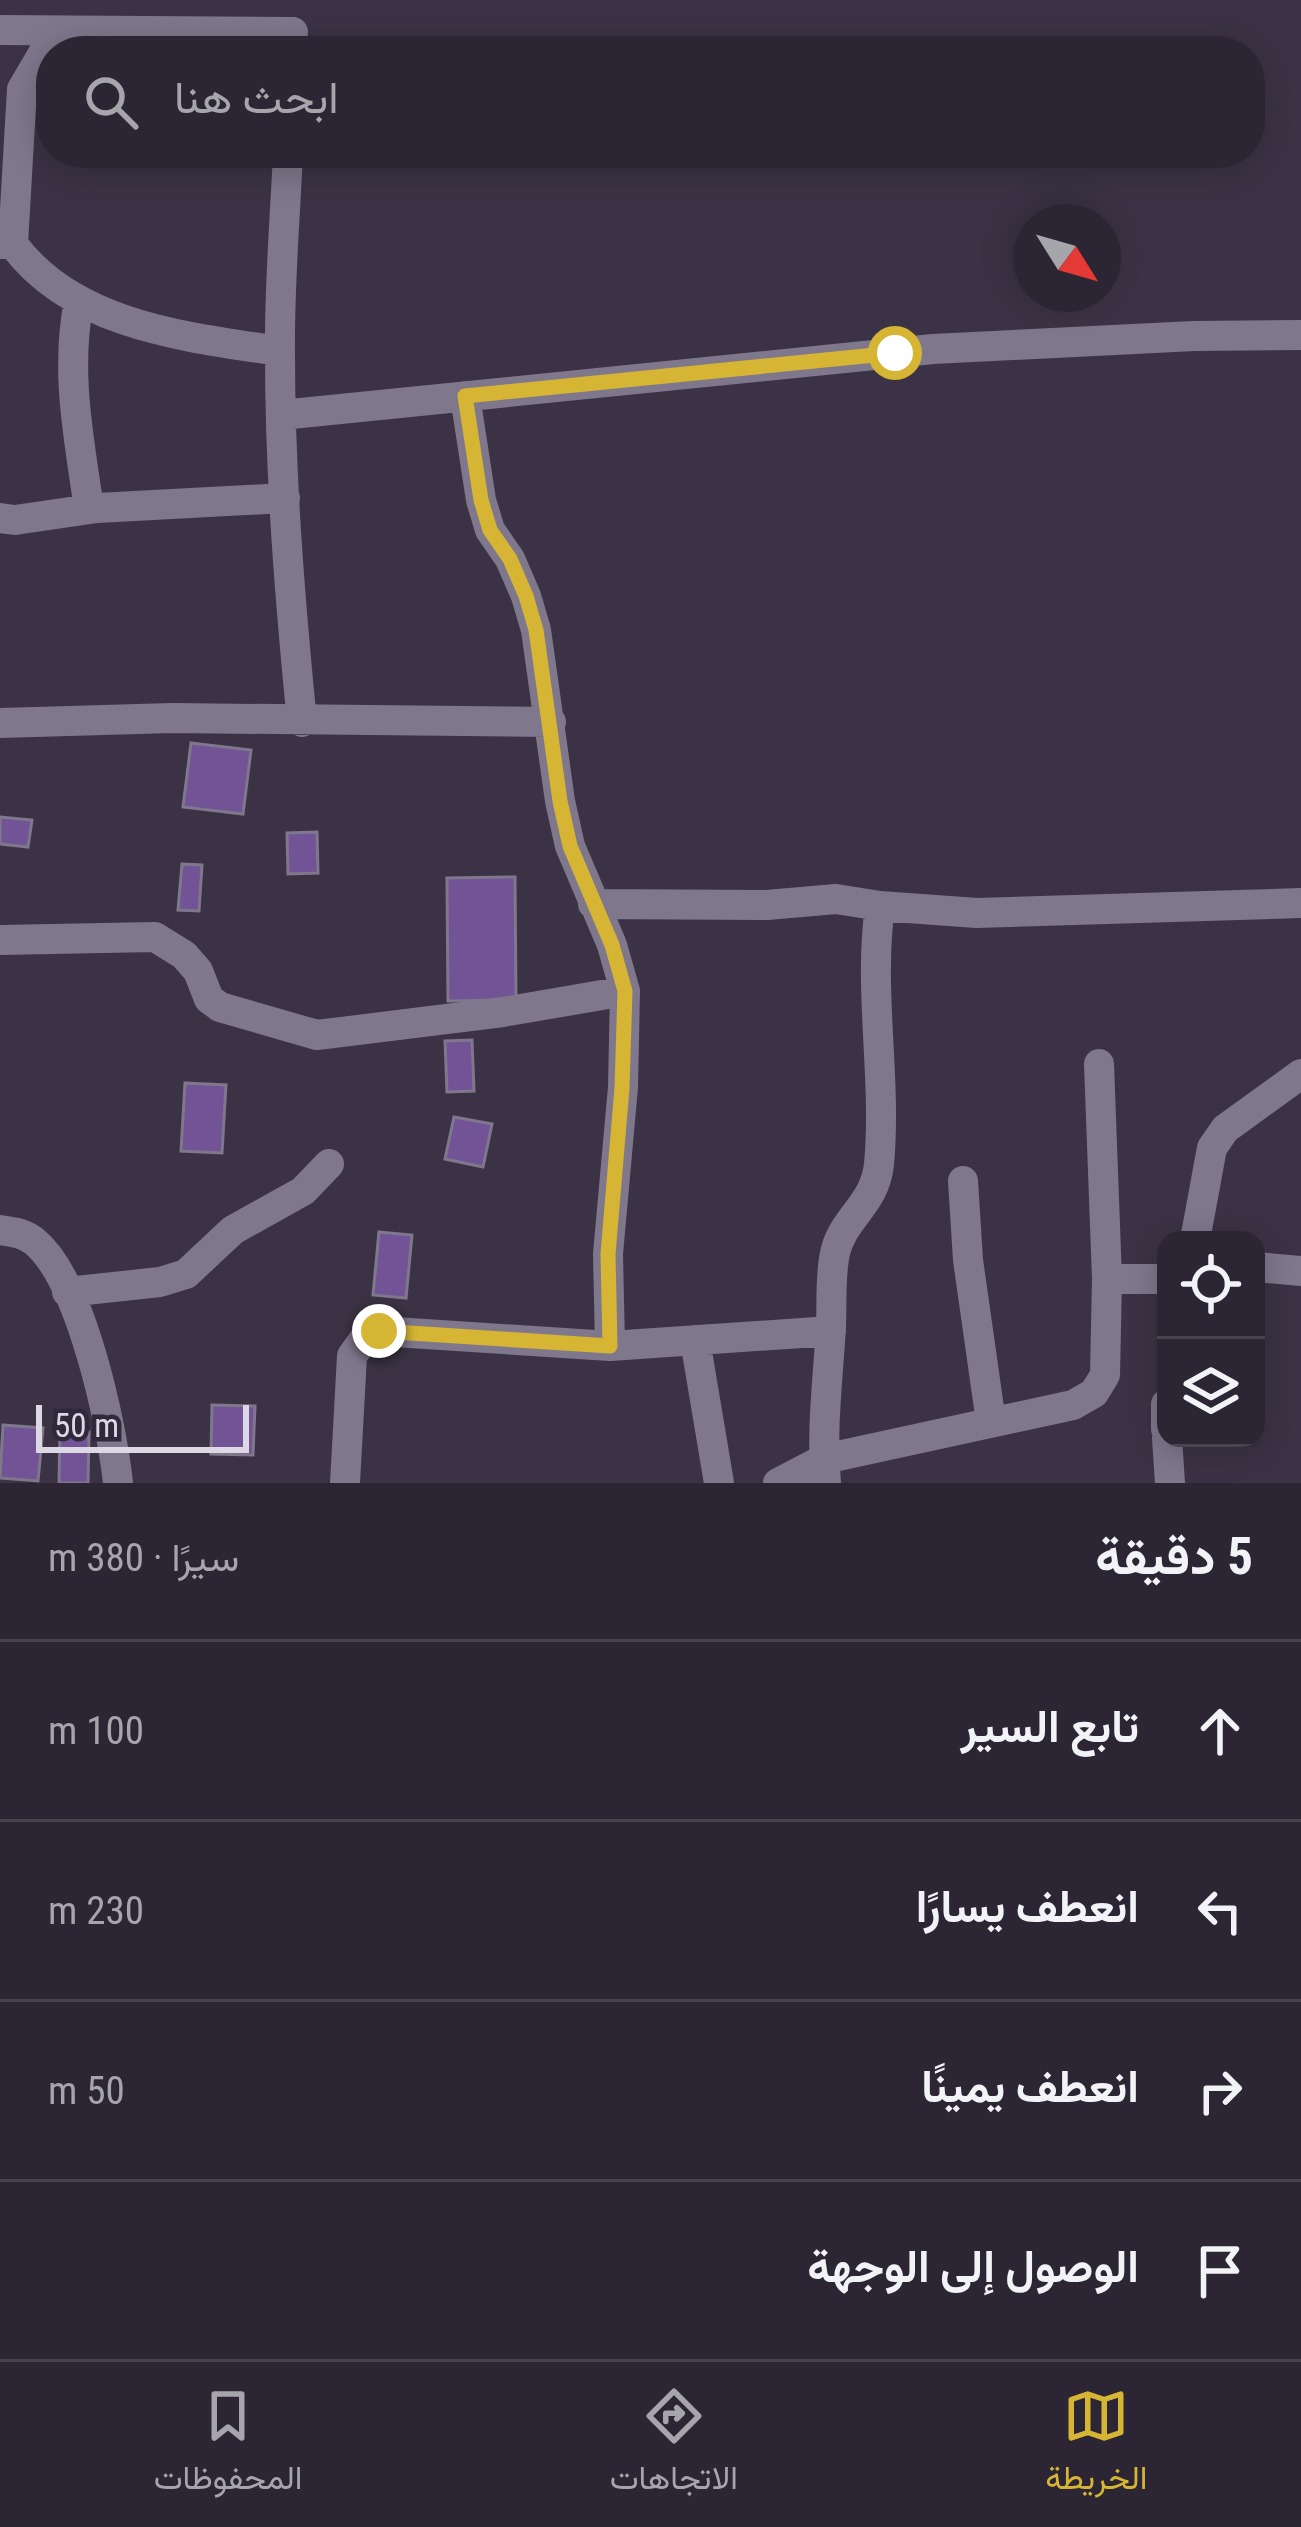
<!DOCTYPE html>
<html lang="ar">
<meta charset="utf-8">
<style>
body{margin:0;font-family:"Roboto Condensed",Vazirmatn,sans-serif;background:#342e3c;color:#f1f3f6;direction:rtl}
.controls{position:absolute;right:36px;bottom:36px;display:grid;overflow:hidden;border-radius:24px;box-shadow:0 6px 30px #0003}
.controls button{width:108px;height:108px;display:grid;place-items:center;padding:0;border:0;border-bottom:3px solid #48434f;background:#2c2634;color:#f1f3f6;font:60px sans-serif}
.compass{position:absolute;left:1013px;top:204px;width:108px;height:108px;border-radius:50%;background:#2c2634;box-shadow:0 6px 30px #0003;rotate:127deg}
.scale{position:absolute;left:36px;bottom:30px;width:213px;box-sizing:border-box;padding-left:12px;border:6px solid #ddd9e4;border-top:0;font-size:33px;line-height:42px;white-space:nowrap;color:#ddd9e4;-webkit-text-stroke:9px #30293b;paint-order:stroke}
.stop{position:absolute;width:36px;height:36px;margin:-27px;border:9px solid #d6b534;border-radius:50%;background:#fff}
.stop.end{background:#d6b534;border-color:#fff;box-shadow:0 3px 12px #0008}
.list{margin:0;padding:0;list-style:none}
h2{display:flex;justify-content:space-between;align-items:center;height:156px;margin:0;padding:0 48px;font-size:51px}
h2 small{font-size:39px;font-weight:400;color:#a6a5ac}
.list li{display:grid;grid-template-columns:78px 1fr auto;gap:36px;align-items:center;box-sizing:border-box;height:180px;padding:0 48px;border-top:3px solid #48434f}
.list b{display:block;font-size:45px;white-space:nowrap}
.list em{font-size:39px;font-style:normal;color:#a6a5ac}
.icon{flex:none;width:66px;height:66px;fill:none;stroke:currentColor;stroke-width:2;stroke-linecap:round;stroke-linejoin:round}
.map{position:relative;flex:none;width:1301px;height:1483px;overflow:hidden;direction:ltr}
.search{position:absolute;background:#2c2634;box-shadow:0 6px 30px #0003;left:36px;right:36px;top:36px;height:132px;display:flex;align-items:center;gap:30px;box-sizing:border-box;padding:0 42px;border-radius:48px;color:#a6a5ac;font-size:45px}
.sheet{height:876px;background:#2c2634}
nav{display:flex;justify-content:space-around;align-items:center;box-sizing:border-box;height:168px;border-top:3px solid #48434f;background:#2c2634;font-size:33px;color:#a6a5ac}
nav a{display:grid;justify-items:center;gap:6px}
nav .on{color:#d6b534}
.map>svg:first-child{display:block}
</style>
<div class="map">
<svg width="1301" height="1483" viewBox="0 0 1301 1483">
<rect width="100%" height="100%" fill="#3b3345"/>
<path fill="#715396" stroke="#7f778c" stroke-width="3" d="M 191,743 L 251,750 L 243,814 L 183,807 Z
M 0,817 L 32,820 L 28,847 L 0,844 Z
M 317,832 L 318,873 L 288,874 L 287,833 Z
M 182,864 L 202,865 L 199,911 L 178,910 Z
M 515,877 L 516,1000 L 448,1001 L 447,878 Z
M 472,1040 L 474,1091 L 447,1092 L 445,1041 Z
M 185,1083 L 226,1085 L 222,1153 L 181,1151 Z
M 454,1117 L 492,1124 L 483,1167 L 445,1159 Z
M 379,1232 L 412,1235 L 406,1298 L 373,1295 Z
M 212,1405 L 255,1406 L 253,1455 L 211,1454 Z
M 3,1425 L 43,1428 L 38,1481 L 0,1478 Z
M 60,1432 L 89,1432 L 88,1483 L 59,1483 Z"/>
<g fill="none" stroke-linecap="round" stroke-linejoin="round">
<path stroke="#7f778c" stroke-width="30" d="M 0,30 L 293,32
M 288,153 C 285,220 279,288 280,355 C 280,478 290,600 302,722
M 0,244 L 13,244 L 22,89 L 55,33
M 13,244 C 73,326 187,337 279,351
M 79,301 C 65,372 79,438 89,509
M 465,396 L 481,500 L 490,530 L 510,559 L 526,596 L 536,630 L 560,801 L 570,846 L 612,945 L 625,991 L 623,1087 L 608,1254 L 610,1346
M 281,415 L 933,349 L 1194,336 L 1301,335
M 0,518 L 15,520 L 97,508 L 285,498
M 0,723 L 172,718 L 551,722
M 593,904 L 767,905 L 836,899 L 880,906 C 868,992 887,1078 879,1164 C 875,1205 843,1217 835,1253 C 830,1276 832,1303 831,1327 C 828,1379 821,1430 826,1483
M 880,906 L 977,913 L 1301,903
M 0,940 L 155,937 L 184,955 L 198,971 L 209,999 L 220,1007 L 317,1035 L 503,1012 L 625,991
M 1099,1064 L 1107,1279 L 1166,1279
M 963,1181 L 968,1260 L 991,1422
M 0,1230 C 14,1232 24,1233 35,1242 C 81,1280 112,1425 118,1483
M 1195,1240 L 1212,1148 L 1225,1129 L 1301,1074
M 1256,1267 L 1301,1271
M 67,1292 L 160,1282 L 186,1274 L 233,1230 L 303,1191 L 329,1164
M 695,1340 L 719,1483
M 1166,1404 L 1166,1429
M 1167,1438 L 1170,1483
M 345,1483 L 352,1356 L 367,1335 L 379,1331 L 610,1346 L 831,1331
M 778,1483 L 824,1459 L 1073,1405 L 1094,1393 L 1105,1375 L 1107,1279"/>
</g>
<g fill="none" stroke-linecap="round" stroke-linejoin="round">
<path stroke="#d6b534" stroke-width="15" d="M 379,1331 L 610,1346 L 608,1254 L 622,1088 L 625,991 L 612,945 L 570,846 L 560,801 L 536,630 L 526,596 L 510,559 L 490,530 L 481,500 L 465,396 L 895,353"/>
</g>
</svg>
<div class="controls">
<button><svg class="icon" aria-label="locate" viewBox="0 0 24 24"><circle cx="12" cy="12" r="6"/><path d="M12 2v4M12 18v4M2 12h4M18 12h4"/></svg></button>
<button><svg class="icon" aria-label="layers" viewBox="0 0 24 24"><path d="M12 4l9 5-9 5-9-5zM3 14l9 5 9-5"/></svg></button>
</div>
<svg class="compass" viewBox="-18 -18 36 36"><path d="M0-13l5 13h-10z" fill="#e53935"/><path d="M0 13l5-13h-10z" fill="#a6a5ac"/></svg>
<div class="scale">50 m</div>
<div class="stop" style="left:895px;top:353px"></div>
<div class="stop end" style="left:379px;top:1331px"></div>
<div class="search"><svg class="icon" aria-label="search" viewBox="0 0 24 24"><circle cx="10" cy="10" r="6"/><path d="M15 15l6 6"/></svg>ابحث هنا</div>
</div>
<section class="sheet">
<h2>5 دقيقة<small>سيرًا · 380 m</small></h2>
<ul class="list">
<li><svg class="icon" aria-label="ahead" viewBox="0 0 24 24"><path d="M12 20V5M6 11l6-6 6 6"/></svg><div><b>تابع السير</b></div><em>100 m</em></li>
<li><svg class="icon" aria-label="left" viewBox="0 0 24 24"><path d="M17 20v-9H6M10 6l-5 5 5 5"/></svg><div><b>انعطف يسارًا</b></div><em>230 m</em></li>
<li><svg class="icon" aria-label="right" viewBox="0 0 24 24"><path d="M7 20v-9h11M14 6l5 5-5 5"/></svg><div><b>انعطف يمينًا</b></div><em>50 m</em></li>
<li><svg class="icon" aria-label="arrive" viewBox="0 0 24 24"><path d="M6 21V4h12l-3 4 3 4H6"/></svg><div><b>الوصول إلى الوجهة</b></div></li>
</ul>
</section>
<nav>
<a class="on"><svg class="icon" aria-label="map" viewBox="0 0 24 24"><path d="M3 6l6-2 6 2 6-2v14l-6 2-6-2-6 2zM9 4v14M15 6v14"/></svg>الخريطة</a>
<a><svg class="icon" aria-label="directions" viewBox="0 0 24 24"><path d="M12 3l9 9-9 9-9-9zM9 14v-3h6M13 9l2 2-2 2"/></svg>الاتجاهات</a>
<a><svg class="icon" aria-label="saved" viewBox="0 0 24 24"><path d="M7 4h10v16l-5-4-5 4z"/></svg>المحفوظات</a>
</nav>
